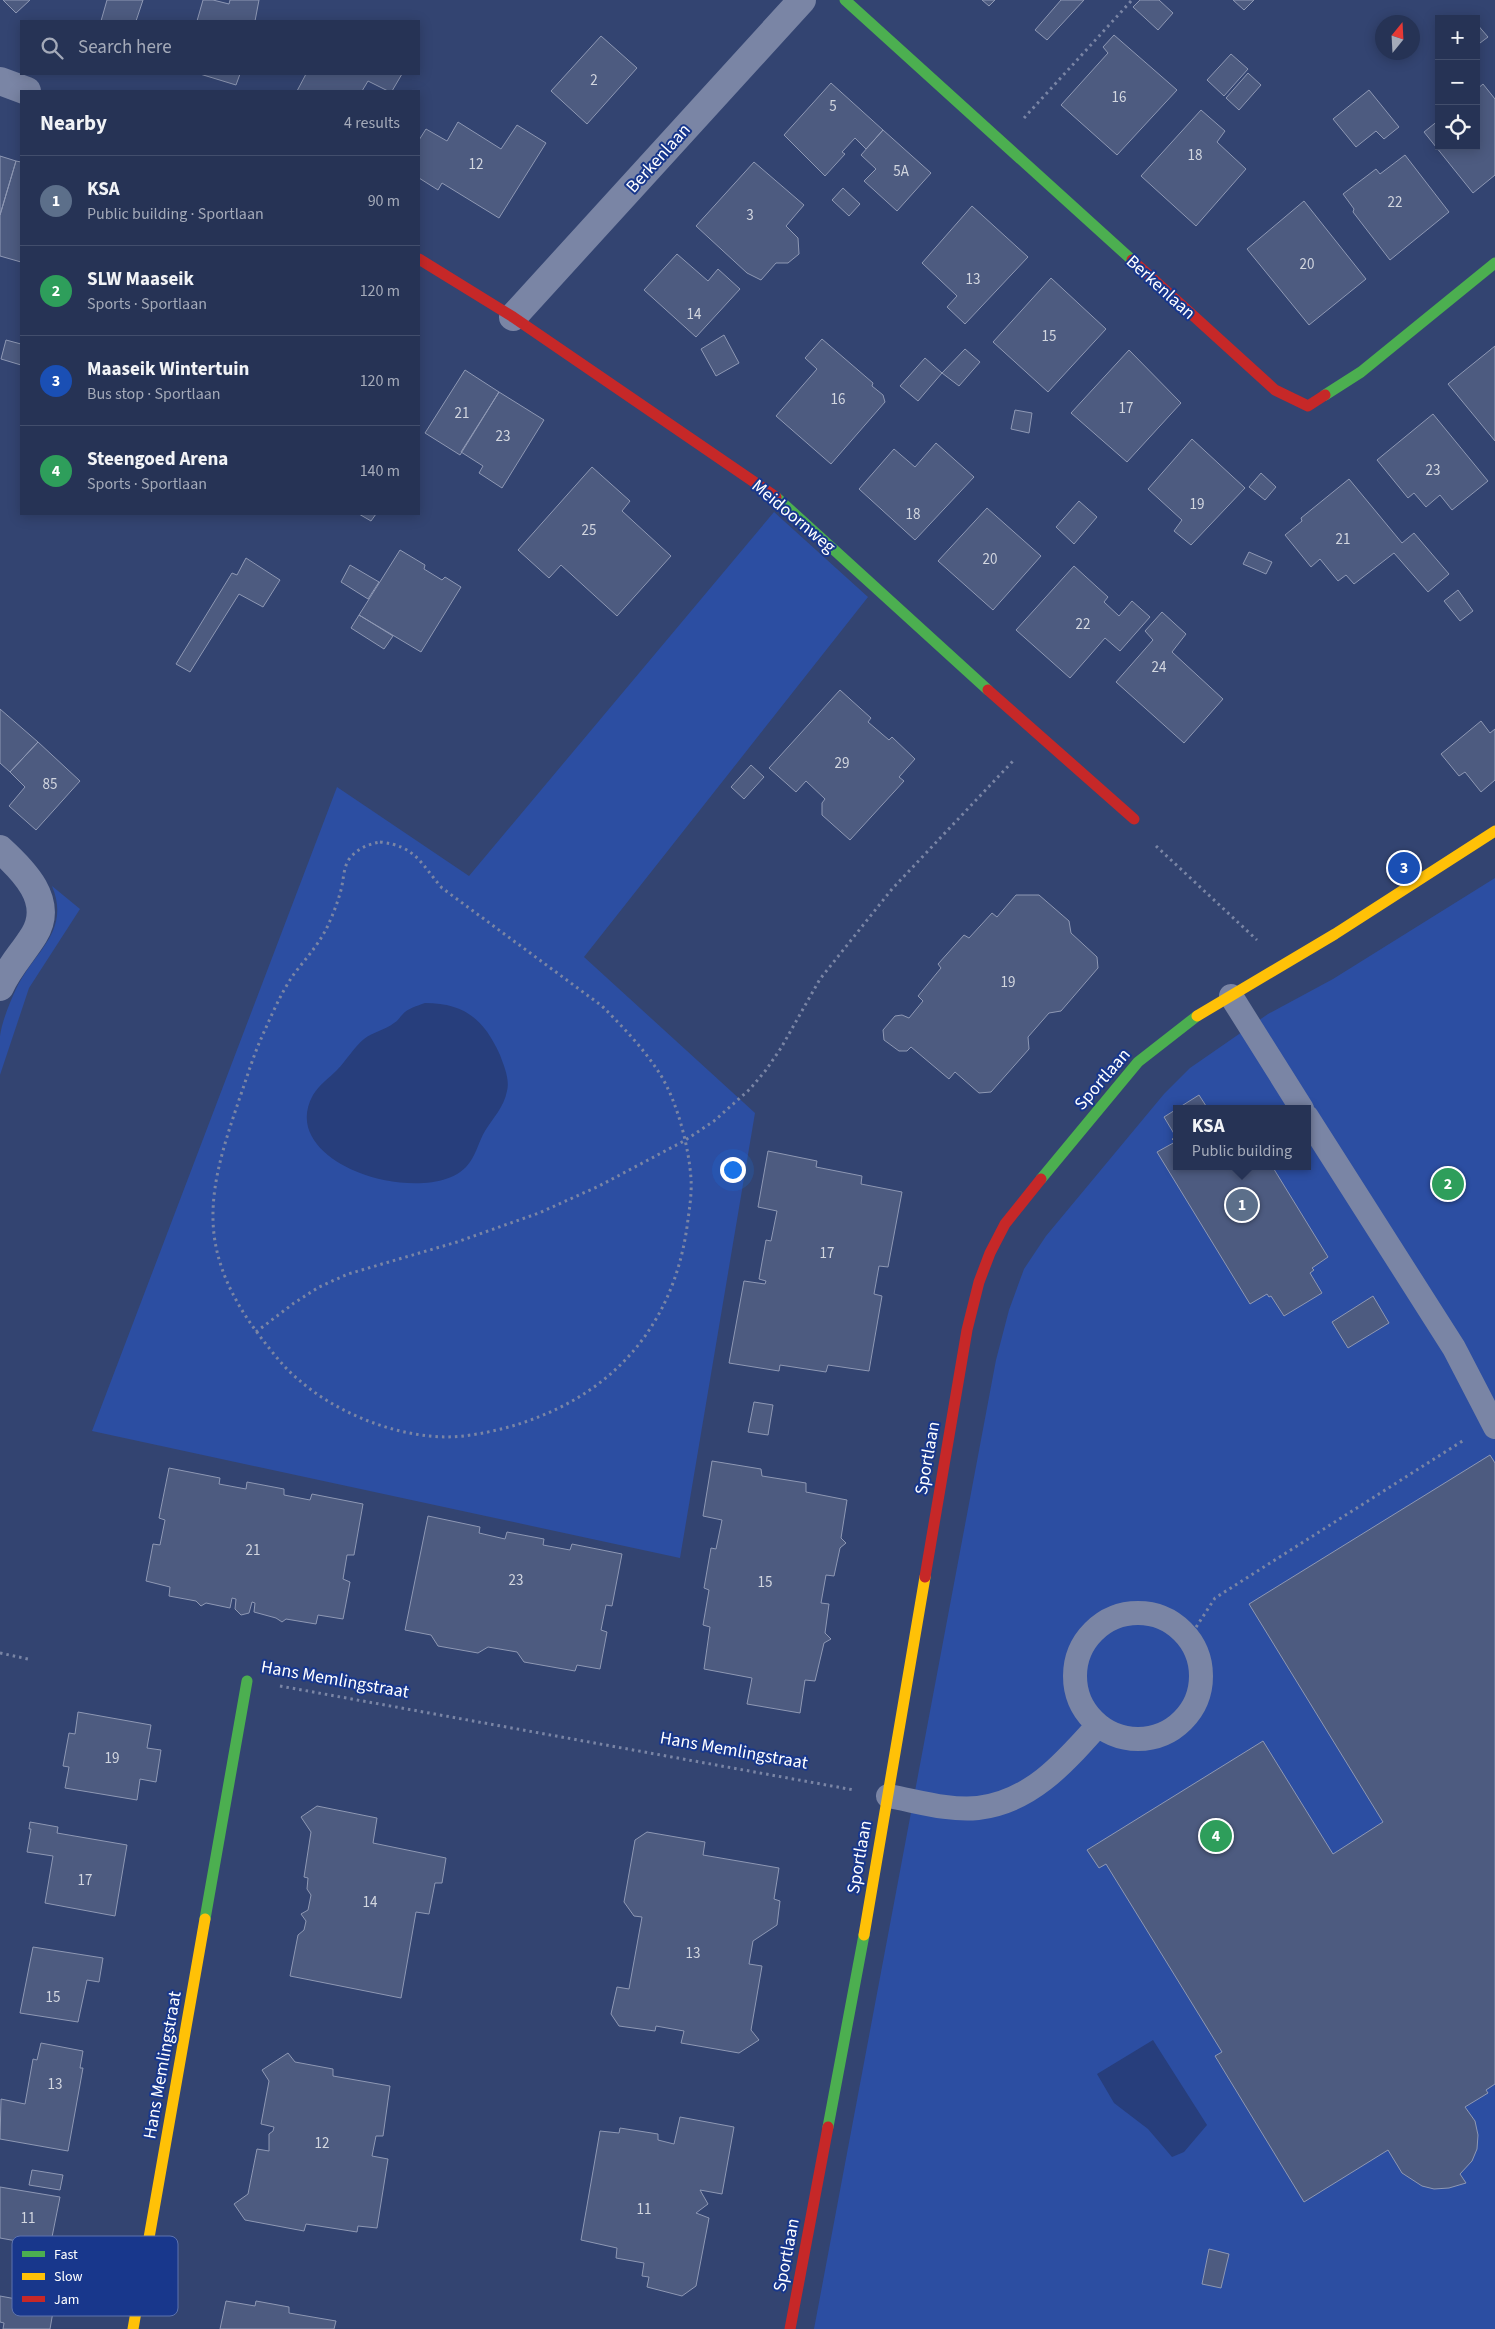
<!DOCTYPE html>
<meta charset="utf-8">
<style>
body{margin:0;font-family:"Source Sans 3",sans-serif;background:#2e3b5b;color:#f1f3f6}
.controls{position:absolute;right:15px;top:15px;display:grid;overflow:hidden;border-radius:0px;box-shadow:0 2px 12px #0003}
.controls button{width:45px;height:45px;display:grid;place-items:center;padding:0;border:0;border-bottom:1px solid #424e6c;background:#263355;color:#f1f3f6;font:25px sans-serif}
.compass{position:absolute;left:1375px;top:15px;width:45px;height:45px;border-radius:50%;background:#263355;box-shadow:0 2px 12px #0003;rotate:18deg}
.you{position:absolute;left:732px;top:1169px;width:18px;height:18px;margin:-12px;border:4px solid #fff;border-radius:50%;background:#1a73e8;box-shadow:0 0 0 8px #1a73e833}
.badge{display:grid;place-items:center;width:32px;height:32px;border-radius:50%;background:#b8becd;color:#fff;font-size:16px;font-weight:700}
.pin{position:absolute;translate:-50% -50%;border:2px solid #fff;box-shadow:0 1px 5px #0006}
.popup{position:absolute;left:1173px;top:1105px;width:138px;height:65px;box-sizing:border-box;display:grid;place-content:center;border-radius:0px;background:#263355;filter:drop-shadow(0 1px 4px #0005);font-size:16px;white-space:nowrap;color:#a4aab9}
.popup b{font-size:19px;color:#f1f3f6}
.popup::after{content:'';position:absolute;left:50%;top:100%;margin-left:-10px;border:10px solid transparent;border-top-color:#263355}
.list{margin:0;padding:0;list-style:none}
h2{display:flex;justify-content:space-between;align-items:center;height:65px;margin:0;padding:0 20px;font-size:21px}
h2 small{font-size:16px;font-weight:400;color:#a4aab9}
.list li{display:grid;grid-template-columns:32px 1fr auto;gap:15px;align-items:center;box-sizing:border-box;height:90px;padding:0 20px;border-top:1px solid #424e6c}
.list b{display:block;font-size:19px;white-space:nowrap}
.list p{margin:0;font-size:16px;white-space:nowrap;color:#a4aab9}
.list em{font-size:16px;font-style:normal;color:#a4aab9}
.icon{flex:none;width:28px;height:28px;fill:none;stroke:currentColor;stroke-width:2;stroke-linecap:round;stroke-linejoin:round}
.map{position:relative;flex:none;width:1495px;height:2329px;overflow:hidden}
.search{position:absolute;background:#263355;box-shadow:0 2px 12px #0003;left:20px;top:20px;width:400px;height:55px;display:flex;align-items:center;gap:12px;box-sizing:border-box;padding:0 18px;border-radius:0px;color:#a4aab9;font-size:19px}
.panel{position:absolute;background:#263355;box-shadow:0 2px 12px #0003;left:20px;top:90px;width:400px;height:425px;border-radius:0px}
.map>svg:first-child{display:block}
</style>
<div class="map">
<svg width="1495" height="2329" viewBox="0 0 1495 2329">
<rect width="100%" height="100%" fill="#334471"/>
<path fill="#2c4ea2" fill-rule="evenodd" d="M 774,512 L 868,597 L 584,957 L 755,1113 L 680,1558 L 92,1431 L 337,787 L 469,876 Z
M 1495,878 L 1495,2329 L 814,2329 L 996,1360 L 1009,1310 L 1024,1269 L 1046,1236 L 1164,1094 L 1190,1068 L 1268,1014 L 1333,979 ZM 1177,1109 L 1307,1109 L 1307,1166 L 1177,1166 Z
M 52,886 L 80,909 L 29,988 L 0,1075 C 0,1062 0,1049 0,1036 C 2,1021 10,1002 16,989 C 34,951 71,932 52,886 Z"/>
<path fill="#273e7c" d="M 425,1003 C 464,1003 484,1019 500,1055 C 504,1066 510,1079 507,1091 C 504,1107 493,1118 485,1131 C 479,1141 477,1152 470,1162 C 450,1192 389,1185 360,1173 C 328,1161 292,1133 313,1095 C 319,1085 329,1078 337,1070 C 346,1061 354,1047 364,1039 C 373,1032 385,1030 394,1023 C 398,1021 399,1018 402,1015 C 408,1008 417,1006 425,1003 Z
M 1153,2040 L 1207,2125 L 1184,2152 L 1172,2157 L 1148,2129 L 1114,2103 L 1097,2074 Z"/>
<path fill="#4d5b80" stroke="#8e98b4" d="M 3,0 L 30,0 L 16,13 Z
M 107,0 L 143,0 L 136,21 L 101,21 Z
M 203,0 L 213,0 L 229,4 L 230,0 L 259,0 L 255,21 L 197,21 Z
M 982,0 L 995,0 L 989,6 Z
M 1061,0 L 1084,0 L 1047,40 L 1035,30 Z
M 1140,0 L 1159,0 L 1173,13 L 1158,30 L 1133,7 Z
M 1233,0 L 1254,0 L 1244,10 Z
M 1476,23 L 1488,37 L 1476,46 Z
M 1114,35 L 1177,90 L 1117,155 L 1061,105 L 1108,53 L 1103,47 Z
M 601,36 L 637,68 L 587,124 L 551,91 Z
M 1231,54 L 1248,69 L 1224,96 L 1207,80 Z
M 1248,73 L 1261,85 L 1239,110 L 1226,98 Z
M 200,74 L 240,74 L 236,85 Z
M 306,74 L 402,74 L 392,91 L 388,91 L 368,81 L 362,91 L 297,91 Z
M 831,83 L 883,130 L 866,149 L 855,138 L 842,152 L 845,154 L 825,176 L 784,135 Z
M 1483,84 L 1495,99 L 1495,175 L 1473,193 L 1424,132 L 1439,120 L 1439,146 L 1476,146 L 1476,90 Z
M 1369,90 L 1399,127 L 1384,139 L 1376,131 L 1356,147 L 1333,119 Z
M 1201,110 L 1225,131 L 1217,142 L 1246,169 L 1196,226 L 1141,176 Z
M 458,122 L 501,149 L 517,125 L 546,143 L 499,218 L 442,183 L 438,190 L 419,178 L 419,140 L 426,129 L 447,141 Z
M 883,130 L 931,173 L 897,211 L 864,181 L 876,169 L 861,155 Z
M 1405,155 L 1449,212 L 1390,260 L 1353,212 L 1354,209 L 1343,194 L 1376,169 L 1380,174 Z
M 0,156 L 16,161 L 0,215 Z
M 16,161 L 21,162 L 21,262 L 0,256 L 0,215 Z
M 754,162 L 804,205 L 786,226 L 798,238 L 799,254 L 788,263 L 776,263 L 761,280 L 747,273 L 696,226 Z
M 843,188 L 860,204 L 849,216 L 832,200 Z
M 1304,201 L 1366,279 L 1309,325 L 1247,249 Z
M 972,206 L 1028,257 L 965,324 L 947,307 L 957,296 L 922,263 Z
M 677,254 L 708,281 L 718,269 L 740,289 L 696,337 L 644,290 Z
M 1051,278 L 1106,329 L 1048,392 L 993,342 Z
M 724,335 L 739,363 L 716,376 L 701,349 Z
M 822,339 L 873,383 L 872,386 L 883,395 L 885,402 L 831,464 L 776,416 L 817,369 L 805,358 Z
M 6,340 L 21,344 L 21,365 L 1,359 Z
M 1495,346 L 1495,441 L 1448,384 Z
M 965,349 L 980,362 L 959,386 L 942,373 Z
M 1129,350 L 1181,403 L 1127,462 L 1071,413 Z
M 925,358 L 942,373 L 918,401 L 900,386 Z
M 465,370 L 499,392 L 460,455 L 425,433 Z
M 499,392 L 544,420 L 502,488 L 479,473 L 483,466 L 461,452 Z
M 1015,410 L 1032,413 L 1029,433 L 1011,429 Z
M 1433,414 L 1488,481 L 1452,510 L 1440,495 L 1426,507 L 1414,493 L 1408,498 L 1377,460 Z
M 1192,439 L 1245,488 L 1191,545 L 1174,531 L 1182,520 L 1148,489 Z
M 936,443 L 974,477 L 915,540 L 859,489 L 894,449 L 915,467 Z
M 592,467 L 630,501 L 622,511 L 671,556 L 617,616 L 561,565 L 549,578 L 518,550 Z
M 1261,473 L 1276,487 L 1265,500 L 1249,487 Z
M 1349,479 L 1402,543 L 1414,533 L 1449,574 L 1428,592 L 1394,553 L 1354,584 L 1346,575 L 1338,581 L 1320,559 L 1311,567 L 1285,535 L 1302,521 L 1301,518 Z
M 1079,501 L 1097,517 L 1074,544 L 1056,527 Z
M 987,508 L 1041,556 L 993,610 L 938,561 Z
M 359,514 L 376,514 L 371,521 Z
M 400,550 L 425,565 L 424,569 L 442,580 L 445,577 L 461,587 L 421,652 L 359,615 Z
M 1249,552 L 1272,562 L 1266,574 L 1243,564 Z
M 246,558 L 280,580 L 263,607 L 239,594 L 190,672 L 176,664 L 232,573 L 237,575 Z
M 350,565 L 379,582 L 368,599 L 341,582 Z
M 1074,566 L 1108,597 L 1104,602 L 1119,616 L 1132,601 L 1150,617 L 1120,651 L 1105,638 L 1070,678 L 1016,630 Z
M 1458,590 L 1473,611 L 1460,621 L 1444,601 Z
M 1162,612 L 1186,634 L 1172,652 L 1223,699 L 1184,743 L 1116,682 L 1153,640 L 1145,631 Z
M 359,615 L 393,636 L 384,649 L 351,628 Z
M 840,690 L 871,718 L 868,722 L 889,740 L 892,737 L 915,759 L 899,777 L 904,781 L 850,840 L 822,815 L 822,803 L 825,799 L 806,781 L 796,792 L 769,768 Z
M 0,709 L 38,742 L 10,772 L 0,763 Z
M 1481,721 L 1490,733 L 1495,729 L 1495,780 L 1481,792 L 1465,772 L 1459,776 L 1441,754 Z
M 38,742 L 80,781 L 36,830 L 9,806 L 25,787 L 10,772 Z
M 751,765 L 764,777 L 744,799 L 731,787 Z
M 1016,895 L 1039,895 L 1069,921 L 1071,933 L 1097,957 L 1098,968 L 1061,1011 L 1049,1013 L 1028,1037 L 1029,1049 L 991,1092 L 979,1093 L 955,1072 L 949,1079 L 911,1047 L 907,1051 L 899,1051 L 884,1040 L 883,1030 L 895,1016 L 902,1015 L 909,1018 L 923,1001 L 918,996 L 941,968 L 938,964 L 964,935 L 969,938 L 992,913 L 997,917 Z
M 1199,1095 L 1208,1109 L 1177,1109 L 1177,1166 L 1272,1166 L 1328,1257 L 1312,1268 L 1314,1270 L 1310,1273 L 1322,1293 L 1284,1316 L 1271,1296 L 1269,1297 L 1267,1294 L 1250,1304 L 1157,1152 L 1175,1142 L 1172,1139 L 1176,1137 L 1164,1117 Z
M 768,1151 L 817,1161 L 816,1167 L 862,1176 L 861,1184 L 902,1192 L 888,1267 L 879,1266 L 874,1294 L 882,1296 L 869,1371 L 828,1365 L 826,1372 L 780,1365 L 779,1371 L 729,1363 L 744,1281 L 765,1284 L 766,1281 L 759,1279 L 766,1240 L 771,1241 L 777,1211 L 758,1207 Z
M 1373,1296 L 1389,1323 L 1348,1348 L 1332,1322 Z
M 754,1402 L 773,1405 L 768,1435 L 748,1432 Z
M 1490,1455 L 1495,1463 L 1495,2084 L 1486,2090 L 1488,2093 L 1465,2107 L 1475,2121 L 1478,2135 L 1477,2149 L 1472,2161 L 1460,2174 L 1466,2183 L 1449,2188 L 1434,2189 L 1422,2186 L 1402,2173 L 1388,2150 L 1304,2202 L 1215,2056 L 1222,2052 L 1106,1864 L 1099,1868 L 1087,1850 L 1263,1741 L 1333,1854 L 1383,1822 L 1249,1604 Z
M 712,1461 L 761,1469 L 762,1476 L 806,1483 L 806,1492 L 847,1500 L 841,1538 L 846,1543 L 840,1548 L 834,1576 L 826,1575 L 821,1603 L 829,1604 L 825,1633 L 831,1639 L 824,1643 L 815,1681 L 805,1680 L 800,1713 L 747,1704 L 752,1678 L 704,1669 L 710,1627 L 703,1625 L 709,1590 L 704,1588 L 711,1548 L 716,1549 L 722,1520 L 703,1516 Z
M 169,1468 L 220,1478 L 219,1484 L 246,1489 L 247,1482 L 284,1489 L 284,1495 L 310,1500 L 312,1494 L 363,1504 L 354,1555 L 347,1555 L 343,1579 L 350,1582 L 343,1619 L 318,1615 L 316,1624 L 286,1619 L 282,1622 L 276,1618 L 254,1612 L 255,1603 L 252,1602 L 249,1613 L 241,1615 L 235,1609 L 236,1599 L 232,1598 L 230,1608 L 206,1603 L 201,1606 L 196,1601 L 169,1596 L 170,1587 L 146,1581 L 153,1544 L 160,1545 L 165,1520 L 159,1518 Z
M 428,1516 L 480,1527 L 479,1533 L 505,1539 L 507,1532 L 544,1539 L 543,1545 L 570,1550 L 572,1544 L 622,1554 L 612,1606 L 606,1605 L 601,1630 L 607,1632 L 600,1669 L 577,1665 L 575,1671 L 524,1662 L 517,1652 L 488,1647 L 478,1653 L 438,1646 L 431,1635 L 405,1630 Z
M 78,1712 L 151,1725 L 147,1748 L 161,1750 L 156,1782 L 140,1779 L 137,1800 L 65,1788 L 69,1767 L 63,1766 L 69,1733 L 75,1734 Z
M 317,1806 L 377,1818 L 373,1843 L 446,1858 L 442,1883 L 435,1883 L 429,1914 L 416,1912 L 401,1998 L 290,1976 L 298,1935 L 304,1930 L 306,1921 L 301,1914 L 308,1910 L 311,1895 L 307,1889 L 308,1878 L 304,1877 L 311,1832 L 301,1817 Z
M 30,1822 L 58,1827 L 57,1833 L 127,1845 L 115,1916 L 45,1903 L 53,1856 L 27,1852 L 31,1829 L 29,1829 Z
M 647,1832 L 705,1842 L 703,1855 L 779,1868 L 774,1899 L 780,1901 L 777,1925 L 753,1941 L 749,1964 L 762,1966 L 751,2030 L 759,2040 L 739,2053 L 681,2043 L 684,2031 L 656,2026 L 655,2031 L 619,2026 L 611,2014 L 617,1987 L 629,1989 L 642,1917 L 634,1916 L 624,1902 L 635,1840 Z
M 33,1947 L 103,1958 L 99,1982 L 87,1980 L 78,2022 L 20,2013 Z
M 41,2043 L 83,2051 L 80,2068 L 83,2068 L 68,2151 L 0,2139 L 1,2099 L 25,2104 L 33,2059 L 37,2060 Z
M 288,2053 L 295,2062 L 333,2069 L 333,2076 L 390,2086 L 383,2136 L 376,2136 L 372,2156 L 388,2159 L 377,2228 L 358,2226 L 357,2232 L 306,2224 L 304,2231 L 245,2220 L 234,2204 L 248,2194 L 257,2149 L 269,2151 L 269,2134 L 273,2131 L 274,2127 L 261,2124 L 269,2081 L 262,2070 Z
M 680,2117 L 734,2127 L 722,2194 L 700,2190 L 708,2204 L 696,2213 L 709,2218 L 696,2286 L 682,2296 L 647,2287 L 649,2277 L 642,2276 L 644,2263 L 616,2258 L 617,2248 L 581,2240 L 600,2131 L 619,2133 L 620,2128 L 658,2134 L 658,2140 L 674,2144 Z
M 32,2170 L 63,2175 L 60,2190 L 29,2185 Z
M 0,2187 L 60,2197 L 50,2247 L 0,2238 Z
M 1209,2249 L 1229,2254 L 1221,2288 L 1202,2284 Z
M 0,2296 L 54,2306 L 50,2329 L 3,2329 L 4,2323 L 0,2322 Z
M 226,2301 L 255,2306 L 256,2301 L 289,2307 L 289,2313 L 336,2321 L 334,2329 L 220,2329 Z"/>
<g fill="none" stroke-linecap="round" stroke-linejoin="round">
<path stroke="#7a85a5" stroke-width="3" stroke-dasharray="2.5 4" stroke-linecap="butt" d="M 1024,118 L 1132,0
M 380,842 C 416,846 421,864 442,888 L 602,1006 C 623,1027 644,1049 660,1074 C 677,1101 689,1147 691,1179 C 692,1195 689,1211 687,1227 C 672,1332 606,1401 505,1428 C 481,1434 456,1439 430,1436 C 385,1432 333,1410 299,1380 C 285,1369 273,1353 262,1339 C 235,1304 214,1265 213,1220 C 212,1179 226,1139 239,1100 C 246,1080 252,1060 260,1041 C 270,1019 280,994 294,974 C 307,957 321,942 329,923 C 334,912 338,901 341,890 C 344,879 343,867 350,858 C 358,848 369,844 380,842 Z
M 1156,846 L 1257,940
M 256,1332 L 294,1303 L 319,1287 L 348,1274 L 457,1242 L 539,1213 L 599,1186 L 684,1141 L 714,1121 L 750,1089 L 766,1070 L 781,1048 L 820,979 L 892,889 L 1013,761
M 1189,1638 L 1215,1598 L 1464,1440
M 0,1653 L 28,1659
M 280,1686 L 854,1790"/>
<path stroke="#7a85a5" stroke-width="24" d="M 1231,996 L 1302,1109
M 1307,1117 L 1454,1348 L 1495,1427
M1075 1676a63 63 0 1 1 126 0a63 63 0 1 1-126 0Z
M 888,1796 C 917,1801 948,1811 978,1808 C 1031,1802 1065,1762 1098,1725"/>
<path stroke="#7a85a5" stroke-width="28" d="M 0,81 L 27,91
M 513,317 L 802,0
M 0,849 C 23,870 55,901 34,935 C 23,953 9,967 0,987"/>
<path stroke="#4caf50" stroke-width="11" d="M 845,0 L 1132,260
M 1325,395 L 1361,372 L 1495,263
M 776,497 L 988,690
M 1041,1179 L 1138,1062 L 1197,1016
M 205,1919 L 247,1681
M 828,2127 L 864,1935"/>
<path stroke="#ffc107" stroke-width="11" d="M 1197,1016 L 1335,934 L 1495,831
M 864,1935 L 925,1577
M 133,2329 L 205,1919"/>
<path stroke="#c62828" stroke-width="11" d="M 419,259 L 513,317 L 776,497
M 1132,260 L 1275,390 L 1308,406 L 1325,395
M 988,690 L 1134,819
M 925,1577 L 967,1330 L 979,1282 L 990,1253 L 1005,1224 L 1041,1179
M 790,2329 L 828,2127"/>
</g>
<g text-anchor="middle" stroke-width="4" stroke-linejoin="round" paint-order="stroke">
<g font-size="15" fill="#d2d6df">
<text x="594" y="85">2</text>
<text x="1119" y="102">16</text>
<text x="833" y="111">5</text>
<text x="1195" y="160">18</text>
<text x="476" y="169">12</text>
<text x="901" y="176">5A</text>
<text x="1395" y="207">22</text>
<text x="750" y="220">3</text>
<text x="1307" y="269">20</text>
<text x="973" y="284">13</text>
<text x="694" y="319">14</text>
<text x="1049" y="341">15</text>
<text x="838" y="404">16</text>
<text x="1126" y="413">17</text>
<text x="462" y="418">21</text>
<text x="503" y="441">23</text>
<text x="1433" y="475">23</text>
<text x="1197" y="509">19</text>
<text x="913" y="519">18</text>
<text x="589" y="535">25</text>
<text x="1343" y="544">21</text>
<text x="990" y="564">20</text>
<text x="1083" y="629">22</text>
<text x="1159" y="672">24</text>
<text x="842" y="768">29</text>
<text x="50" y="789">85</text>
<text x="1008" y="987">19</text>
<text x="827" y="1258">17</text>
<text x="253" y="1555">21</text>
<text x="516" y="1585">23</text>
<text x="765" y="1587">15</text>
<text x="112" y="1763">19</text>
<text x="85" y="1885">17</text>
<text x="370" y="1907">14</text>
<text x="693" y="1958">13</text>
<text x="53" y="2002">15</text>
<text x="55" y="2089">13</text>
<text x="322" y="2148">12</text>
<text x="644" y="2214">11</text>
<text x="28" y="2223">11</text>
</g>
<g font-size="18" fill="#fff" stroke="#18378c">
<text transform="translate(658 158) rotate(-48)" y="6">Berkenlaan</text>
<text transform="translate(1161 287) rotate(42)" y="6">Berkenlaan</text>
<text transform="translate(794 516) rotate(40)" y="6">Meidoornweg</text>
<text transform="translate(1102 1079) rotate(-49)" y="6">Sportlaan</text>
<text transform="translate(927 1458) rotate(-80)" y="6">Sportlaan</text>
<text transform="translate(335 1679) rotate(10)" y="6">Hans Memlingstraat</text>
<text transform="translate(734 1750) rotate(10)" y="6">Hans Memlingstraat</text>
<text transform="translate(859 1857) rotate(-80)" y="6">Sportlaan</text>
<text transform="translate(162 2065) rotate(-80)" y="6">Hans Memlingstraat</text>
<text transform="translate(786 2255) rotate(-79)" y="6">Sportlaan</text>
</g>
</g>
<rect x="12" y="2236" width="166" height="80" rx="8" fill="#18378c" stroke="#5d73ae" stroke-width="1"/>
<rect x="22" y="2251" width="23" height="6" fill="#4caf50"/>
<rect x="22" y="2273" width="23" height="7" fill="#ffc107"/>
<rect x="22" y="2296" width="23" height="6" fill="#c62828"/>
<g font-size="14" fill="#fff">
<text x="54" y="2259">Fast</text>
<text x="54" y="2281">Slow</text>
<text x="54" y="2304">Jam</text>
</g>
</svg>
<div class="controls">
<button>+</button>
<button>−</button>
<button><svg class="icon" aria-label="locate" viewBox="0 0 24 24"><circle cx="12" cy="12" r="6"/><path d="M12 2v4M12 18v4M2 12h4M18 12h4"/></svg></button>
</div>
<svg class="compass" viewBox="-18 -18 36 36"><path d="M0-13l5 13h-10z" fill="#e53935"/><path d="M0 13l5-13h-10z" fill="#a4aab9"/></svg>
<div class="you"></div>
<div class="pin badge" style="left:1242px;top:1205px;background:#5c6f8a">1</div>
<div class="popup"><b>KSA</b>Public building</div>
<div class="pin badge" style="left:1448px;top:1184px;background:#2e9e5b">2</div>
<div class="pin badge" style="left:1404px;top:868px;background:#1a4fb4">3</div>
<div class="pin badge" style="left:1216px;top:1836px;background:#2e9e5b">4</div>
<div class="search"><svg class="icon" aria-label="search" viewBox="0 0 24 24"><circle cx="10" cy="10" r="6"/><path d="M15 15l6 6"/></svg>Search here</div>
<section class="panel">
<h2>Nearby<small>4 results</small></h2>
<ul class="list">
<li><span class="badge" style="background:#5c6f8a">1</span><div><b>KSA</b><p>Public building · Sportlaan</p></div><em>90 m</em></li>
<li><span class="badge" style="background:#2e9e5b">2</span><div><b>SLW Maaseik</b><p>Sports · Sportlaan</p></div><em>120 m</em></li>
<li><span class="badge" style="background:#1a4fb4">3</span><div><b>Maaseik Wintertuin</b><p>Bus stop · Sportlaan</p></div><em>120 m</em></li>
<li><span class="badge" style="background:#2e9e5b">4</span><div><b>Steengoed Arena</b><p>Sports · Sportlaan</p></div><em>140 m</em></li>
</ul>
</section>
</div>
